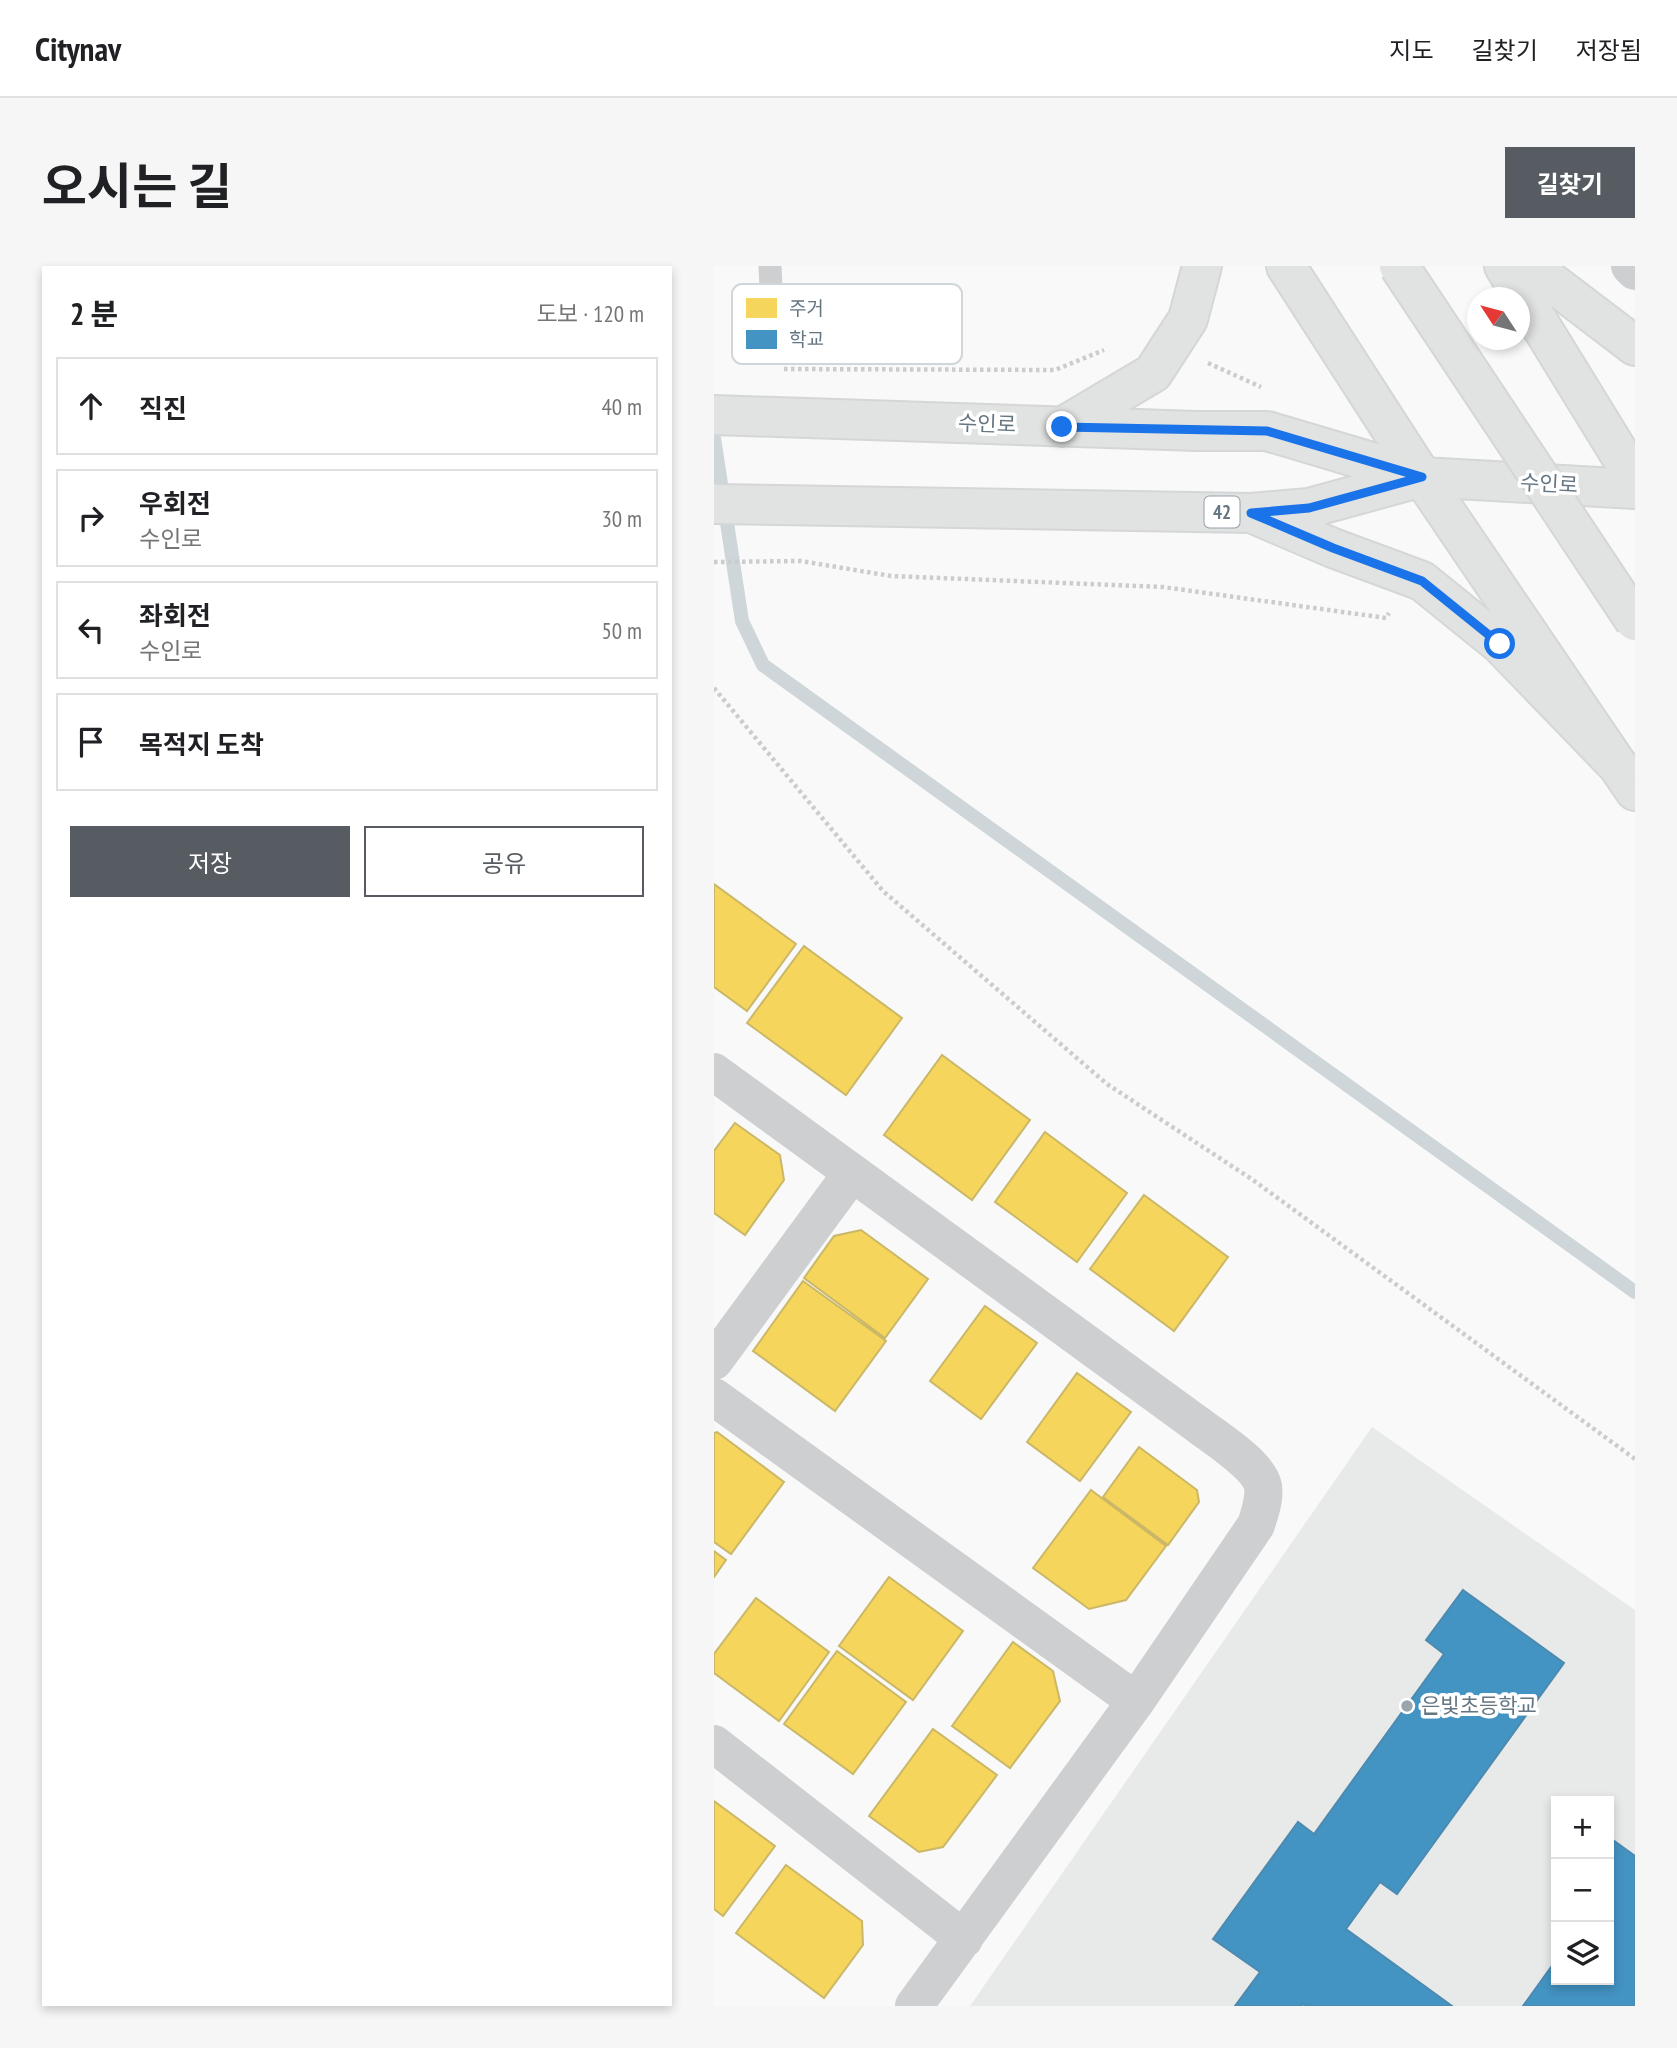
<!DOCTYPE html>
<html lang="ko">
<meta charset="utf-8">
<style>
body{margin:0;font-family:"PT Sans Narrow","Noto Sans KR",sans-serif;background:#f6f6f6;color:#202124}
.controls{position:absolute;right:21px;bottom:21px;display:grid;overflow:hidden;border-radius:0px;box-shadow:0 4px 10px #0003}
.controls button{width:63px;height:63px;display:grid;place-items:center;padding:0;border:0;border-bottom:2px solid #e0e0e0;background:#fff;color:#202124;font:35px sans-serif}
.compass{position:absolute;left:753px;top:21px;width:63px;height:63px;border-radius:50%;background:#fff;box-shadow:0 4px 10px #0003;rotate:306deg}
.stop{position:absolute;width:21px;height:21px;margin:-16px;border:5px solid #1a73e8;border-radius:50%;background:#fff}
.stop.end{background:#1a73e8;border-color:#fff;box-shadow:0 2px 7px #0008}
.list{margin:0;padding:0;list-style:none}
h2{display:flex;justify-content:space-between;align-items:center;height:91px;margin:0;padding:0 28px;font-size:30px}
h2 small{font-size:23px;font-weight:400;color:#757577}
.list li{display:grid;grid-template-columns:46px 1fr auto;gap:21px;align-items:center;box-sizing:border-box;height:98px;margin:0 14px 14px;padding:0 14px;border:2px solid #e0e0e0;border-radius:0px}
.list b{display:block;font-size:26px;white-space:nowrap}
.list p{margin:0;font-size:23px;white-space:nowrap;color:#757577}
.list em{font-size:23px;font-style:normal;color:#757577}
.actions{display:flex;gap:14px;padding:21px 28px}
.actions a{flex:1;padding:16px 0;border:2px solid #565c61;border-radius:0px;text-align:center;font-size:24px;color:#565c61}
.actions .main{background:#565c61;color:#fff}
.icon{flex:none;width:38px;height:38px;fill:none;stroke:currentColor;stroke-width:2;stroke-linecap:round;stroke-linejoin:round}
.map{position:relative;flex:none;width:921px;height:1740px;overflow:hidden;border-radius:0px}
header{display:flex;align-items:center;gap:42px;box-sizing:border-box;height:98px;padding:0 35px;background:#fff;border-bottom:2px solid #e0e0e0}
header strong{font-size:33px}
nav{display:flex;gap:38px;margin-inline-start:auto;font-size:24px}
.intro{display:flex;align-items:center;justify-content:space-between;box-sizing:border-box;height:168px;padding:0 42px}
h1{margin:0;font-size:49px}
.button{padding:18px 32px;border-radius:0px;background:#565c61;color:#fff;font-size:24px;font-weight:700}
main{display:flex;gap:42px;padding:0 42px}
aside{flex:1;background:#fff;border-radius:0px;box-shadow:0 4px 10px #0003}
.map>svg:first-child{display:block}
</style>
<header>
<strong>Citynav</strong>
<nav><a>지도</a><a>길찾기</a><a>저장됨</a></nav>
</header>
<div class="intro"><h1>오시는 길</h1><a class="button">길찾기</a></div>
<main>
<aside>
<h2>2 분<small>도보 · 120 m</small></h2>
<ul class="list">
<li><svg class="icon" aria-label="ahead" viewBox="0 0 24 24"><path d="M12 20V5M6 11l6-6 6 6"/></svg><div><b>직진</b></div><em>40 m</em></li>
<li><svg class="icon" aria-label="right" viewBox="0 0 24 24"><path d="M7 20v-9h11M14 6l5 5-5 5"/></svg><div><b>우회전</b><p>수인로</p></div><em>30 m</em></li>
<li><svg class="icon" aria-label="left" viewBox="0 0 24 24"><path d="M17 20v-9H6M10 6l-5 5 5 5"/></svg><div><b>좌회전</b><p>수인로</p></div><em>50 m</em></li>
<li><svg class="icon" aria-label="arrive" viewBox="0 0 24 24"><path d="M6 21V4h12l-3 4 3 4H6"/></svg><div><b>목적지 도착</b></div></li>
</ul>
<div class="actions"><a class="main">저장</a><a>공유</a></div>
</aside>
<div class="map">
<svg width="921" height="1740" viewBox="0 0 921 1740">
<rect width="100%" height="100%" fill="#f9f9f9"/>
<path fill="#e8e9e9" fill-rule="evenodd" d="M 658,1161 L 921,1344 L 921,1740 L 256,1740 ZM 842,1535 L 895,1535 L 895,1714 L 842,1714 Z"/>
<path fill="#f6d55c" stroke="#cab868" stroke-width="2" d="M 0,618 L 82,678 L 33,745 L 0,721 Z
M 90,680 L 188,752 L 132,829 L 33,757 Z
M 228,789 L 316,854 L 258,934 L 170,869 Z
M 21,857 L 66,889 L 70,914 L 31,969 L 0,947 L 0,885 Z
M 331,866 L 413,927 L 363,996 L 281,936 Z
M 430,929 L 514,991 L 460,1065 L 376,1003 Z
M 147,964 L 214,1013 L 171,1072 L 90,1012 L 120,970 Z
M 89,1015 L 172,1075 L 121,1145 L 39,1085 Z
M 271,1040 L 323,1077 L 267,1153 L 216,1115 Z
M 363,1107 L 417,1146 L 366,1215 L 313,1176 Z
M 3,1166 L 70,1216 L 17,1288 L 0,1276 L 0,1167 Z
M 425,1181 L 483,1224 L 485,1236 L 454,1279 L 389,1231 Z
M 377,1224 L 452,1280 L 412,1334 L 375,1343 L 319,1302 Z
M 0,1285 L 12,1294 L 0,1311 Z
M 175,1311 L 249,1365 L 199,1434 L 125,1380 Z
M 42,1332 L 115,1386 L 65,1455 L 0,1407 L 0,1388 Z
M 299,1376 L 339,1405 L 346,1435 L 296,1502 L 238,1460 Z
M 123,1385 L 192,1436 L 139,1508 L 70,1458 Z
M 219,1463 L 283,1509 L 229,1581 L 205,1586 L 155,1550 Z
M 0,1535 L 61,1580 L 9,1650 L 0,1643 Z
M 72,1599 L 148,1655 L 149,1679 L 110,1732 L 22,1667 Z"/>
<path fill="#4393c3" stroke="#4d8ab0" stroke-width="2" d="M 749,1324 L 850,1397 L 683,1628 L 666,1616 L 632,1663 L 738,1740 L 592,1740 L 589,1738 L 588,1740 L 521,1740 L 546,1706 L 499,1673 L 584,1556 L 600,1568 L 730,1388 L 712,1374 Z
M 899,1574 L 921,1590 L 921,1740 L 809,1740 L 842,1694 L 842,1714 L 895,1714 L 895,1580 Z"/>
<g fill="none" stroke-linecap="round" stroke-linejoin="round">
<path stroke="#ced6d9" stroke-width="14" d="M 0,172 L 28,355 L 49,399 L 921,1026"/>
<g stroke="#d5d6d7" stroke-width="42">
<path id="secondary" d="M 572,0 L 708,211 L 921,525
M 790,0 L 921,213"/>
</g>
<g stroke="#d5d6d7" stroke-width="42">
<path id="primary" d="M 816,0 L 921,80
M 0,149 L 483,165 L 553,165 L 708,211
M 348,161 L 439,107 L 474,53 L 488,0
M 0,238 L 537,247 L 595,242 L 708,211 L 921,223
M 542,249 L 619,282 L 708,315 L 786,378 L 906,502"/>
</g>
<path stroke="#cbcccd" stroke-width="4.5" stroke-dasharray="3.5 3.5" stroke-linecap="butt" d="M 494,97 L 547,121
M 70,103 L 341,104 L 390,84
M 0,296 L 87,295 L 177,310 L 449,321 L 672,352 L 675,347
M 0,422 L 169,625 L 393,818 L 539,914 L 921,1193"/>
<path stroke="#cecfd0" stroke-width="23" d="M 56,0 L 59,68"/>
<path stroke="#cecfd0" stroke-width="38" d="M 916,0 L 921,5
M 0,806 L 483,1158 C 501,1172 544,1198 549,1220 C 551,1233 546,1246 542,1259 L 422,1435 L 200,1740
M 0,1095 L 138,907
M 0,1131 L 422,1435
M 0,1478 L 250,1673"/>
<use href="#secondary" stroke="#e1e2e2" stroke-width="38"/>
<use href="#primary" stroke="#e1e2e2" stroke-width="38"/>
<g stroke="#d5d6d7" stroke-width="42" stroke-linecap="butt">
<path id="secondary-bridge" d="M 685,0 L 921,355"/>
</g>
<use href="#secondary-bridge" stroke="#e1e2e2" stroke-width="38"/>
</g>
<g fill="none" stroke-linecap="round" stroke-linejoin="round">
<path stroke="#1a73e8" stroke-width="9" d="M 348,161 L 553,165 L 708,211 L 595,242 L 537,247 L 619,282 L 708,315 L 786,378"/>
</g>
<circle fill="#99a4ac" stroke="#fff" stroke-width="2.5" cx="693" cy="1440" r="7"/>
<g text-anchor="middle" stroke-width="7" stroke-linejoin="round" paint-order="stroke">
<rect fill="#fff" stroke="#939fa8" stroke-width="2" x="490.5" y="230.5" width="35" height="31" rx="5"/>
<g font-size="19" font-weight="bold" fill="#657683">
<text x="508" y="253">42</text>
</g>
<g font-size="21" fill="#657683" stroke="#fff">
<text transform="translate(273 158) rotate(2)" y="7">수인로</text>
<text transform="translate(835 218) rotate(3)" y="7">수인로</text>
</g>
<g font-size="21" fill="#657683" stroke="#fff" text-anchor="start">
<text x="707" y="1447">은빛초등학교</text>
</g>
</g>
<rect x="18" y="18" width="230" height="80" rx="10" fill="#fff" stroke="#d1d6da" stroke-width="2"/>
<rect x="32" y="32" width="31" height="20" fill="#f6d55c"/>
<rect x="32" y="64" width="31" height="19" fill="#4393c3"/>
<g font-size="19" fill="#657683">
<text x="75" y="49">주거</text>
<text x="75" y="80">학교</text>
</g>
</svg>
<div class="controls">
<button>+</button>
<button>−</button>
<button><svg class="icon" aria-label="layers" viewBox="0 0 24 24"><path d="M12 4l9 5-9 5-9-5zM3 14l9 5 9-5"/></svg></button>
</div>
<svg class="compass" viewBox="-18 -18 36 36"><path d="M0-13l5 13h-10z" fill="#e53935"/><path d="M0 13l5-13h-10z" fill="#757577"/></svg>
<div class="stop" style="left:786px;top:378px"></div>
<div class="stop end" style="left:348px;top:161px"></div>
</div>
</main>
